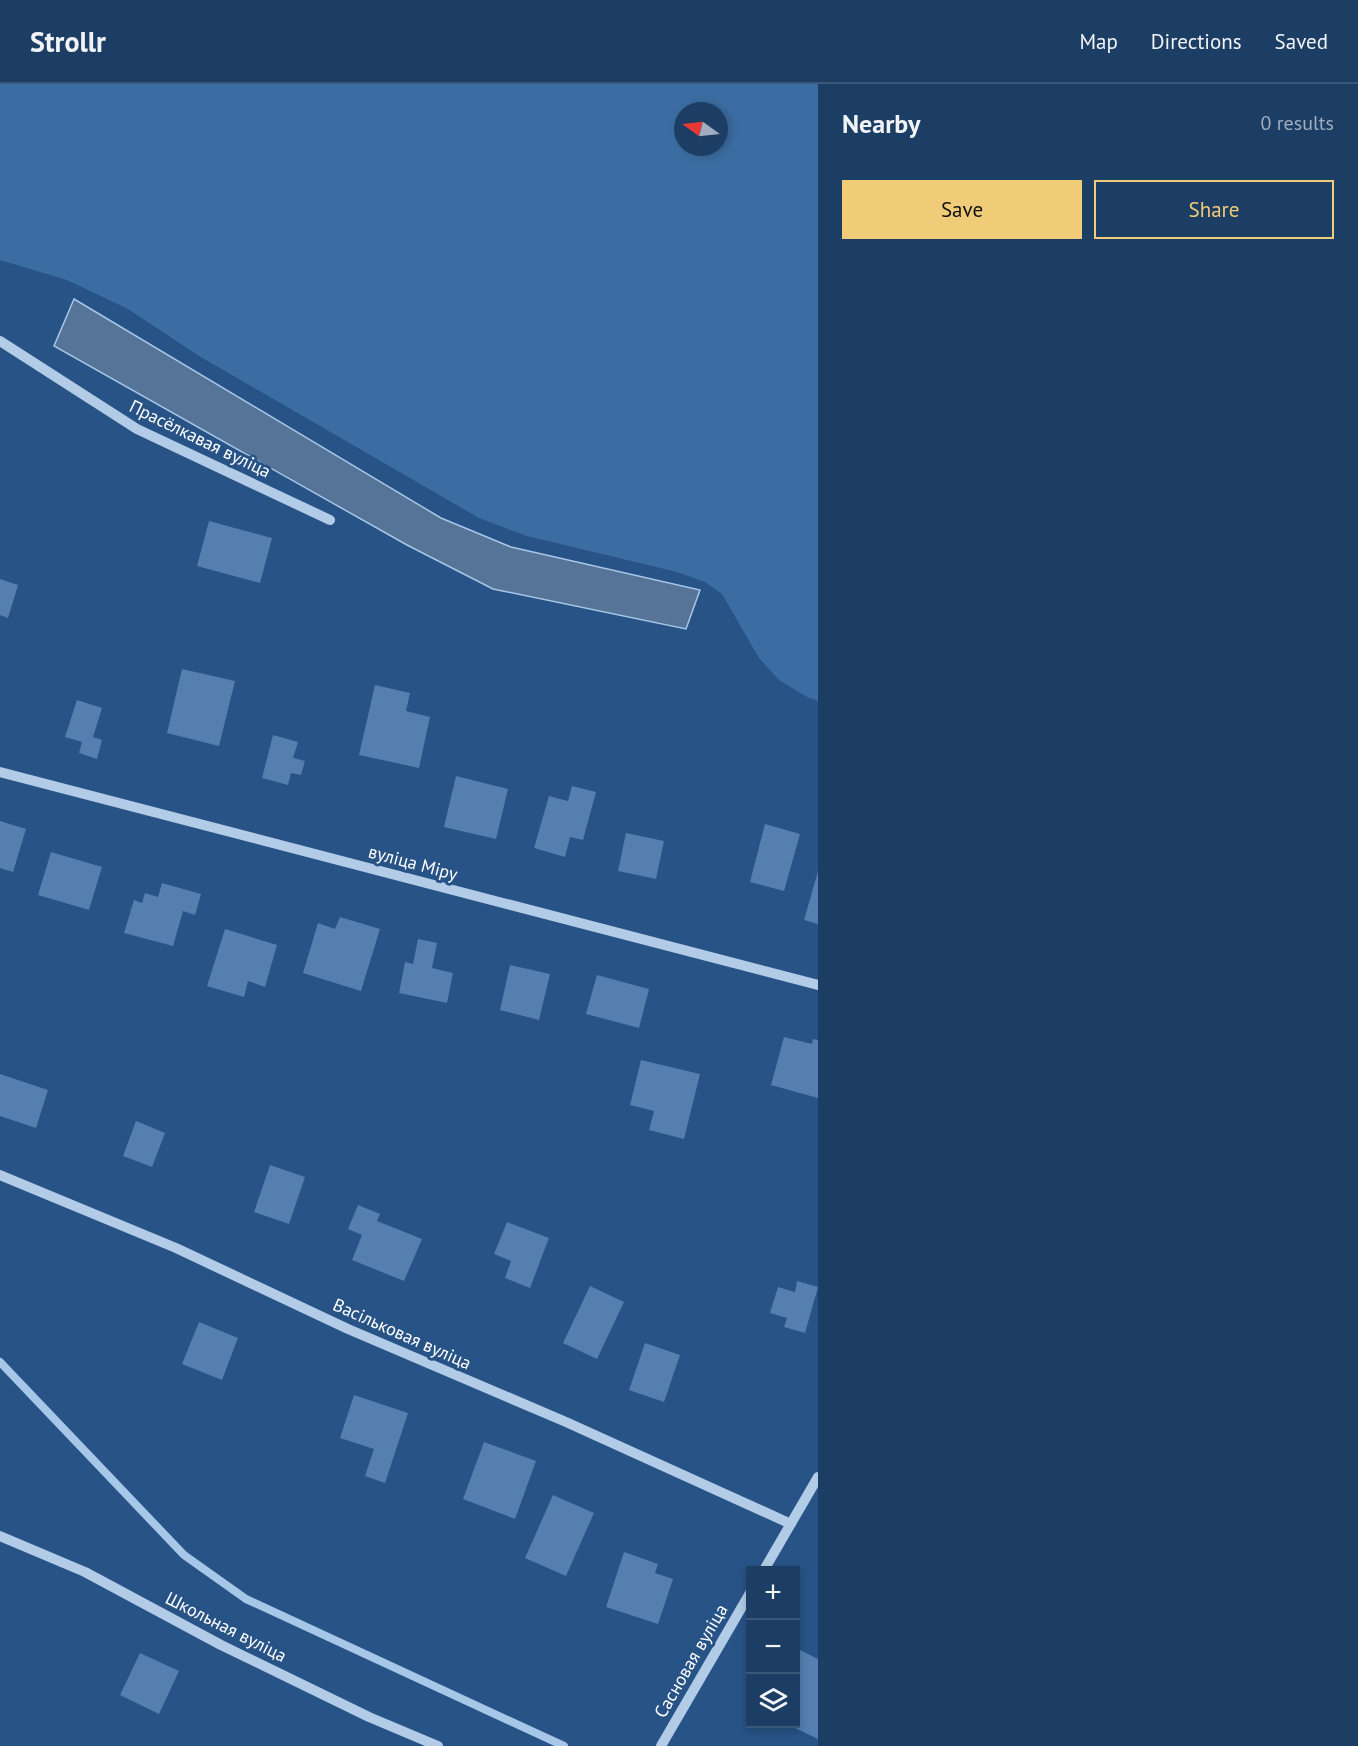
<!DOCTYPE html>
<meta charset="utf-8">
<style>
body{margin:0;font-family:"PT Sans",sans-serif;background:#25456a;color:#f1f3f6}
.controls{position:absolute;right:18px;bottom:18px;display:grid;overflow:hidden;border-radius:0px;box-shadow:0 3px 9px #0003}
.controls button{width:54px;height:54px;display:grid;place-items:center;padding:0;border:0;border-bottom:2px solid #3b5778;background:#1d3e64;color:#f1f3f6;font:30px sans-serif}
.compass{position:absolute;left:674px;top:18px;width:54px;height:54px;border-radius:50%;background:#1d3e64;box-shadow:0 3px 9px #0003;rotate:285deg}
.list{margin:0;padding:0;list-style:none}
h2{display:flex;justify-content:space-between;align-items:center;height:78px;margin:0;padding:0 24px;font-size:26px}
h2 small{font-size:20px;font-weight:400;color:#a0aebf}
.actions{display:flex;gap:12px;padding:18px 24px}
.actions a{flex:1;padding:14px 0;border:2px solid #f0cb78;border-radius:0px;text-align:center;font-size:21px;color:#f0cb78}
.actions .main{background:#f0cb78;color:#111}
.icon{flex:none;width:33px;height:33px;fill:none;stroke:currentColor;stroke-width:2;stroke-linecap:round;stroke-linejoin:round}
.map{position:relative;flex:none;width:818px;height:1662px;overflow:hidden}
header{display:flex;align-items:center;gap:36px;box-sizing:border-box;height:84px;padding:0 30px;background:#1d3e64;border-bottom:2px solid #3b5778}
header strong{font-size:28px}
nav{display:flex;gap:33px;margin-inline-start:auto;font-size:21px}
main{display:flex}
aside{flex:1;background:#1d3e64}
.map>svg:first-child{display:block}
</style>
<header>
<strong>Strollr</strong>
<nav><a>Map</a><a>Directions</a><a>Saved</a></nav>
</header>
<main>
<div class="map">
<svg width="818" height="1662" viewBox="0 0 818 1662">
<rect width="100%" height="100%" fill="#275386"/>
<path fill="#3c6da2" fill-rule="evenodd" d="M 0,0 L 818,0 L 818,617 L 807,613 L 779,596 L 759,574 L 722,510 L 705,498 L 677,488 L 527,452 L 479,434 L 199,272 L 128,225 L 67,196 L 0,176 ZM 683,27 L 719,27 L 719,63 L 683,63 Z"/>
<path fill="#567498" stroke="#a7c7e8" stroke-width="1.5" d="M 74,215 L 441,434 L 511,463 L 700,506 L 686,545 L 493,505 L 407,461 L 54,262 Z"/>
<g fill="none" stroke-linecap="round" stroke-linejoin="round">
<path stroke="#a7c7e8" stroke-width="8" d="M 0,1278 L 184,1471 L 246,1515 L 564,1662"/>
</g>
<path fill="#547faf" d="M 209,437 L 272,454 L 260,499 L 197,482 Z
M 0,495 L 18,501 L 8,534 L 0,531 Z
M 182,585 L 235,597 L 219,662 L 167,649 Z
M 375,601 L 410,609 L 406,627 L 430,633 L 419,684 L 359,671 Z
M 77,616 L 102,624 L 93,653 L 102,656 L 97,675 L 79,669 L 82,658 L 65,653 Z
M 273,651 L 298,658 L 293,674 L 305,677 L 301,691 L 291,689 L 288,701 L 262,694 Z
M 456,692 L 508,705 L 496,755 L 444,743 Z
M 572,702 L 596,708 L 583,756 L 570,753 L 565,773 L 534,764 L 549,712 L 568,717 Z
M 0,737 L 26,745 L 13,788 L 0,784 Z
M 765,740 L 800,750 L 784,807 L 750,798 Z
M 626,749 L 664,757 L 656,795 L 618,787 Z
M 51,768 L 102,783 L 89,826 L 38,811 Z
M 818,787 L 818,840 L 804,836 Z
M 162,799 L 201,810 L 195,831 L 183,827 L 173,862 L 124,849 L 134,816 L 142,819 L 145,809 L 158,813 Z
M 340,833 L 380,845 L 361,907 L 303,889 L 318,839 L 335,845 Z
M 225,845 L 277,861 L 265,903 L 248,897 L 244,913 L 207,902 Z
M 418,855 L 437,859 L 432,884 L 453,889 L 447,919 L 399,909 L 405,878 L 413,880 Z
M 510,881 L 550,890 L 539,936 L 500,926 Z
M 597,891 L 649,905 L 639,944 L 586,930 Z
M 784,953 L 812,960 L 813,955 L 818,956 L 818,1014 L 771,1001 Z
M 641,976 L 700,990 L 684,1055 L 649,1046 L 654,1027 L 630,1021 Z
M 0,990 L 48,1006 L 36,1044 L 0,1032 Z
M 136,1037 L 165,1049 L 152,1083 L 123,1072 Z
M 270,1081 L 305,1093 L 289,1140 L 254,1128 Z
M 358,1121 L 380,1130 L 377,1137 L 422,1155 L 404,1197 L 352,1176 L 362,1151 L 348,1145 Z
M 507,1138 L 549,1154 L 530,1204 L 505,1194 L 511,1177 L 494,1170 Z
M 797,1197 L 818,1203 L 805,1249 L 784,1243 L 787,1234 L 770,1229 L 778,1203 L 795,1208 Z
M 590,1202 L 624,1218 L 597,1275 L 563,1259 Z
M 199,1238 L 238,1254 L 222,1296 L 182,1280 Z
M 645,1259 L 680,1271 L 664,1318 L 629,1306 Z
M 354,1311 L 408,1329 L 385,1399 L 365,1392 L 374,1365 L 340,1354 Z
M 484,1358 L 536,1377 L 515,1435 L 463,1415 Z
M 553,1411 L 594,1429 L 566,1492 L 525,1474 Z
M 624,1468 L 658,1480 L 655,1489 L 673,1495 L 658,1540 L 606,1523 Z
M 796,1564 L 818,1575 L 818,1655 L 787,1640 L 796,1640 Z
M 140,1569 L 179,1587 L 159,1630 L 120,1611 Z"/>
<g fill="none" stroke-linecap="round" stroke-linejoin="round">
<path stroke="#b2cce8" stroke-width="10" d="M 0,257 L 137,345 L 330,436
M 0,688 L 818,901
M 0,1091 L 176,1164 L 348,1245 L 566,1338 L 791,1440
M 0,1452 L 85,1488 L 221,1561 L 369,1633 L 438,1662
M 764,1486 L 818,1393
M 661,1662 L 750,1509"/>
</g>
<g text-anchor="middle" stroke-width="6" stroke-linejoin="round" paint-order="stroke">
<g font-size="18" fill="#fff" stroke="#275386">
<text transform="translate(200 355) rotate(26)" y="6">Прасёлкавая вуліца</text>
<text transform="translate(413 779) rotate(15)" y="6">вуліца Міру</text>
<text transform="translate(402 1250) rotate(24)" y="6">Васільковая вуліца</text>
<text transform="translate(226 1543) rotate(27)" y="6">Школьная вуліца</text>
<text transform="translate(691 1577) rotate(-60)" y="6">Сасновая вуліца</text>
</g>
</g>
</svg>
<div class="controls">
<button>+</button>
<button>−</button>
<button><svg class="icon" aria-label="layers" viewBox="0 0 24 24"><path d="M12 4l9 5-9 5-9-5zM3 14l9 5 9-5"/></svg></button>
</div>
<svg class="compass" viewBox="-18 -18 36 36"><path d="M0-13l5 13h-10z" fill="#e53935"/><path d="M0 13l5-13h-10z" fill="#a0aebf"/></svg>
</div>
<aside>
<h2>Nearby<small>0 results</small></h2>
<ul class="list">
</ul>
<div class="actions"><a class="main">Save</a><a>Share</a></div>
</aside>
</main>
